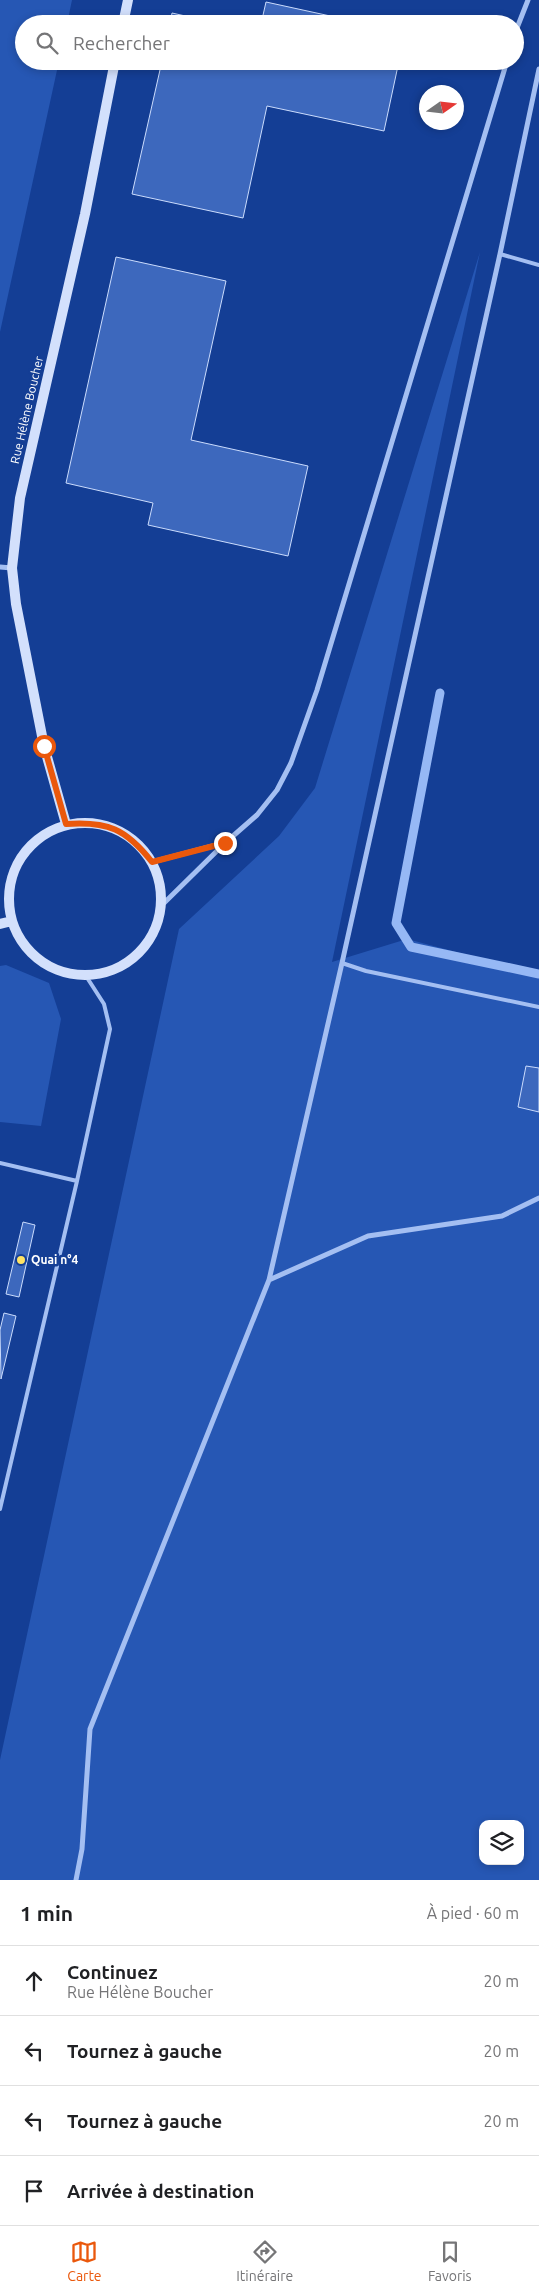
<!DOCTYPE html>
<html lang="fr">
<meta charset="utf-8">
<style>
body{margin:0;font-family:Ubuntu,sans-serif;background:#f6f6f6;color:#202124}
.controls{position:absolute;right:15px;bottom:15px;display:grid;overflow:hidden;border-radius:10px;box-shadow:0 2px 8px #0003}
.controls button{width:45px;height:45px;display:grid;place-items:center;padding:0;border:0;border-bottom:1px solid #e0e0e0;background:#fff;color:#202124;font:25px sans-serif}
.compass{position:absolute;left:419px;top:85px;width:45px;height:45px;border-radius:50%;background:#fff;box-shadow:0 2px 8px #0003;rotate:76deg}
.stop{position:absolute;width:15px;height:15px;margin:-11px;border:4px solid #ea580c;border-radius:50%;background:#fff}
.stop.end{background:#ea580c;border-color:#fff;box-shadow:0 1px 5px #0008}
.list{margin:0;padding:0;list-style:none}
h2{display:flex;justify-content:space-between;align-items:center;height:65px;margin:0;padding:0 20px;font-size:21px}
h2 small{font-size:16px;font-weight:400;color:#757577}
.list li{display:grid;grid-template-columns:32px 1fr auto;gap:15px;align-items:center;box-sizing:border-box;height:70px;padding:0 20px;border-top:1px solid #e0e0e0}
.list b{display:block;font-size:19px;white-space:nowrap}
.list p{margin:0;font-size:16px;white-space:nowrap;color:#757577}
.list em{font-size:16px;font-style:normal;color:#757577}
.icon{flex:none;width:28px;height:28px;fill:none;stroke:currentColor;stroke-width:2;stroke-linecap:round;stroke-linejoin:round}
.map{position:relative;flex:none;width:539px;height:1880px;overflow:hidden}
.search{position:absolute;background:#fff;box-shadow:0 2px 8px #0003;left:15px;right:15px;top:15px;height:55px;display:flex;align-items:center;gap:12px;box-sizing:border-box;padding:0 18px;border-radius:28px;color:#757577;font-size:19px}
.sheet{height:345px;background:#fff}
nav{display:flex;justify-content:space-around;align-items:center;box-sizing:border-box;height:70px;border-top:1px solid #e0e0e0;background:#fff;font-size:14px;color:#757577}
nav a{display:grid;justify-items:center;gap:2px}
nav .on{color:#ea580c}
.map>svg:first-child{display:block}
</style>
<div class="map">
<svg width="539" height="1880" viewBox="0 0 539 1880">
<rect width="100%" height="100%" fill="#143e95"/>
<path fill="#2657b4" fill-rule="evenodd" d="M 0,0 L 72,0 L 67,24 L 24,24 L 24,61 L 59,61 L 0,332 Z
M 480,252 L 332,962 L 407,939 L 539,974 L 539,1880 L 0,1880 L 0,1760 L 179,929 L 279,836 L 315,788 ZM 483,1824 L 520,1824 L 520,1861 L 483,1861 Z
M 6,965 L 49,983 L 61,1019 L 41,1126 L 0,1122 L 0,966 Z"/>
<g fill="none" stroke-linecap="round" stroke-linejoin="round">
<path stroke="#96b8f5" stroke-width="9" d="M 440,693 L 396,923 L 411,947 L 539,974"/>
</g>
<path fill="#3d68bd" stroke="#cbdcfd" d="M 266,2 L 367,24 L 261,24 Z
M 172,13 L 221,24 L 170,24 Z
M 162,61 L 399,61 L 384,131 L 267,106 L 243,218 L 132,194 Z
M 116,257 L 226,281 L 191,440 L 308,466 L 288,556 L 148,525 L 153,503 L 66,483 Z
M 526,1066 L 539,1068 L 539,1112 L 518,1107 Z
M 23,1222 L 35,1225 L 19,1297 L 6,1294 Z
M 4,1313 L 16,1316 L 1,1379 L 0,1330 Z"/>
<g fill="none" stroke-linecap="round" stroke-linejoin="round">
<path stroke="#a4bff2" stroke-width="4" d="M 500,254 L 539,265
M 342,963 L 366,971 L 539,1007
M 0,1163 L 77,1181
M 0,1509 L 77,1181 L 110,1029 L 104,1004 L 86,976"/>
<path stroke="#a4bff2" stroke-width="5" d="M 515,33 L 528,0
M 0,567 L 12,568
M 152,862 L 224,843
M 161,906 L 225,843 L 257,815 L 277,790 L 291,763 L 317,690 L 507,61
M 269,1280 L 368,1236 L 502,1216 L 539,1198
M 76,1880 L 82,1849 L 90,1729 L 269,1280 L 342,963 L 500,254 L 539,69"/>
<path stroke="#d3e0fc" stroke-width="10" d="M 123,24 L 128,0
M9 899a76 76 0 1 1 152 0a76 76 0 1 1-152 0Z
M 66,824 L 44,746 L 16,604 L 12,568 L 20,498 L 85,214 L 115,61
M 0,924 L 12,921"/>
</g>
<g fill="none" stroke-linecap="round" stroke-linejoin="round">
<path stroke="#ea580c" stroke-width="6" d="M 44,746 L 66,824 C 108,821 126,829 152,862 L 225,843"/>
</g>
<circle fill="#ffe365" stroke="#143e95" stroke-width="2" cx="21" cy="1260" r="5"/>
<g text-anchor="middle" stroke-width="5" stroke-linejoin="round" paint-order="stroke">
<g font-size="12" fill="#fff" stroke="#143e95">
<text transform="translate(27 410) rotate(-77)" y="4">Rue Hélène Boucher</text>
</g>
<g font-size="12" font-weight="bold" fill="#fff" stroke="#143e95" text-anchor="start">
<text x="31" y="1264">Quai n°4</text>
</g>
</g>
</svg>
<div class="controls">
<button><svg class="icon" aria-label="layers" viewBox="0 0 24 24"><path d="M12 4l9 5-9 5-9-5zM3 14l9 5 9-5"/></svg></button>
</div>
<svg class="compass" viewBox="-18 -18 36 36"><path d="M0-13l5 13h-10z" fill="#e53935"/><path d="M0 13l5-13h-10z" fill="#757577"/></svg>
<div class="stop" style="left:44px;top:746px"></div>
<div class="stop end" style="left:225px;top:843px"></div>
<div class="search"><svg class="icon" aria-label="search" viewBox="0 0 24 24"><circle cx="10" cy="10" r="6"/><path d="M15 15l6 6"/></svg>Rechercher</div>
</div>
<section class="sheet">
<h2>1 min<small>À pied · 60 m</small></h2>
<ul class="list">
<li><svg class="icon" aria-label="ahead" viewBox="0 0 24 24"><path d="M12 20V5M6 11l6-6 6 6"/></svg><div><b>Continuez</b><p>Rue Hélène Boucher</p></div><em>20 m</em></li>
<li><svg class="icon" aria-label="left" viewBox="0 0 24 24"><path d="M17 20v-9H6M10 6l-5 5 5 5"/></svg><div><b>Tournez à gauche</b></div><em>20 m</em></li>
<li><svg class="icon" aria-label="left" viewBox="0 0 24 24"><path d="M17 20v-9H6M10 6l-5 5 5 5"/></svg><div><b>Tournez à gauche</b></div><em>20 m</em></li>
<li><svg class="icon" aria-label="arrive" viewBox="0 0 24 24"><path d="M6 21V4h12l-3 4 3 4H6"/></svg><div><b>Arrivée à destination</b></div></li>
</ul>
</section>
<nav>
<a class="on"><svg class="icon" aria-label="map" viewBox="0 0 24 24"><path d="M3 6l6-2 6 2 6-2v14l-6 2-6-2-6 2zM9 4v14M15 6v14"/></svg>Carte</a>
<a><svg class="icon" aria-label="directions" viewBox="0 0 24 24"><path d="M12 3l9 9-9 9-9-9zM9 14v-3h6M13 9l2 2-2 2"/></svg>Itinéraire</a>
<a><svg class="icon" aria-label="saved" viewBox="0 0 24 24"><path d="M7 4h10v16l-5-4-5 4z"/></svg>Favoris</a>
</nav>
